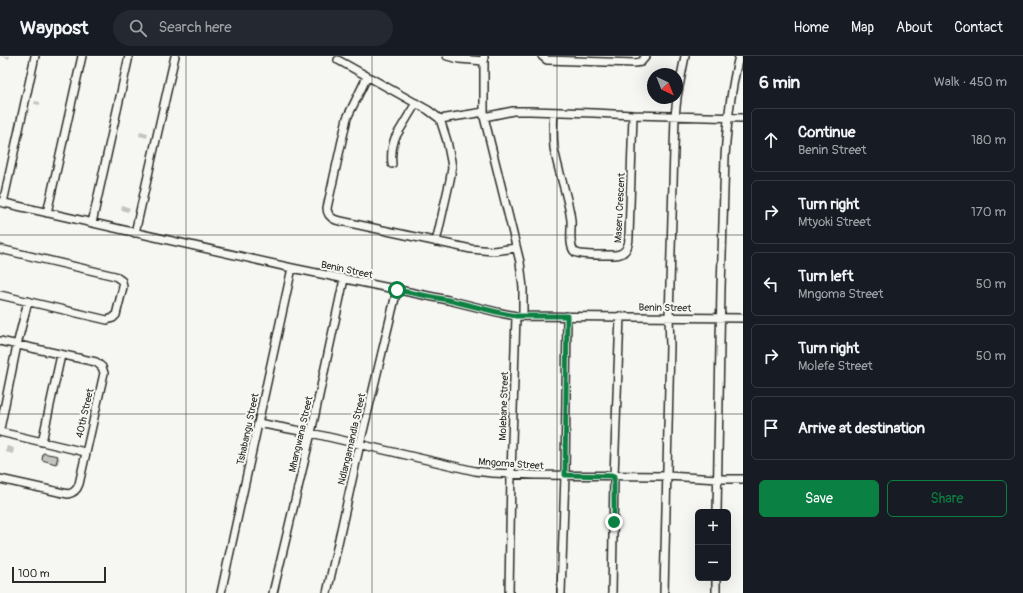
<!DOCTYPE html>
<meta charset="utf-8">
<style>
body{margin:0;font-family:Pangolin,sans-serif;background:#242831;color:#f1f3f6}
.controls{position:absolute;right:12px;bottom:12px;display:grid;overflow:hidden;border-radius:6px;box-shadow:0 4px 16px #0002}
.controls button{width:36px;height:36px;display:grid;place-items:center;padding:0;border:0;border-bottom:1px solid #363941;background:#171b24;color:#f1f3f6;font:20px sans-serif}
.compass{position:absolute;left:647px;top:12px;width:36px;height:36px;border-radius:50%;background:#171b24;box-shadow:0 4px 16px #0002;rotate:137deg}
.scale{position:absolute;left:12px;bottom:10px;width:94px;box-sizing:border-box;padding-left:4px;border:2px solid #2b2b2b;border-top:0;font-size:11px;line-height:14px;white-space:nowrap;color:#2b2b2b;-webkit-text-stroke:3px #f6f6f2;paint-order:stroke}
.stop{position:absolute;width:12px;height:12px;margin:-9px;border:3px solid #0b8043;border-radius:50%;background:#fff}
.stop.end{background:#0b8043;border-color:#fff;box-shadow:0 1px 4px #0008}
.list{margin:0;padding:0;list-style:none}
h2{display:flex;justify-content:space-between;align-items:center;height:52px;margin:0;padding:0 16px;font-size:17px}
h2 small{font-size:13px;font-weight:400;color:#9ea1a6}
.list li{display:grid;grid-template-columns:26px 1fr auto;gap:12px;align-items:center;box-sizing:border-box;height:64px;margin:0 8px 8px;padding:0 8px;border:1px solid #363941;border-radius:6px}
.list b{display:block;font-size:15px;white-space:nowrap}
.list p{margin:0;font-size:13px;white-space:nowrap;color:#9ea1a6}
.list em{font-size:13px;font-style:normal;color:#9ea1a6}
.actions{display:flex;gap:8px;padding:12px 16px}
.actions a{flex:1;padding:9px 0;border:1px solid #0b8043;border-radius:6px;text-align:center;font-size:14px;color:#0b8043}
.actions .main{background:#0b8043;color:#fff}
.icon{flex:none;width:22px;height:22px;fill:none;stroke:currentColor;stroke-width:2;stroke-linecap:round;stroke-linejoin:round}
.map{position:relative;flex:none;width:743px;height:537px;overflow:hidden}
header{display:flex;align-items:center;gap:24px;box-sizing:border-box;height:56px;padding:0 20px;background:#171b24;border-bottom:1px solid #363941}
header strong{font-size:19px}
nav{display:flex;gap:22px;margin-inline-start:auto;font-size:14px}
.search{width:280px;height:36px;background:#242831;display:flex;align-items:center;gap:10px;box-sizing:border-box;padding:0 14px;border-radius:22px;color:#9ea1a6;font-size:15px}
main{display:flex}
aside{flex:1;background:#171b24}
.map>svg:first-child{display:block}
</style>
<header>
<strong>Waypost</strong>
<div class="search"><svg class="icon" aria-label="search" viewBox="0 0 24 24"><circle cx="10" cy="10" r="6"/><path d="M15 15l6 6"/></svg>Search here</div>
<nav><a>Home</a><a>Map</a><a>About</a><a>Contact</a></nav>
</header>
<main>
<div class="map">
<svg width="743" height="537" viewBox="0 0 743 537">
<rect width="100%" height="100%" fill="#f6f6f2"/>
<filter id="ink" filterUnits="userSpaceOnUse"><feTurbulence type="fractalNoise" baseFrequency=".025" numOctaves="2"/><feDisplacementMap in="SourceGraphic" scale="8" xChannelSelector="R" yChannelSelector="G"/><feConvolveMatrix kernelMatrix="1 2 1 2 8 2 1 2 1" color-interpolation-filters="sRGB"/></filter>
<g filter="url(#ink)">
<path fill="#0003" d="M 1,0 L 10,0 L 9,3 Z
M 35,45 L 40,46 L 40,49 L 34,48 Z
M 140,75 L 148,77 L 147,82 L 139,80 Z
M 122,149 L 130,152 L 128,156 L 121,154 Z
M 7,390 L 14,392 L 13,398 L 5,396 Z
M 53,400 L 60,402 L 58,408 L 43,404 Z"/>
<path fill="#c3c3c0" stroke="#2b2b2b" d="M 43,397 L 58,400 L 56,408 L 42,404 Z"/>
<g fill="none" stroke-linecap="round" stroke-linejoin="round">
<g stroke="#2b2b2b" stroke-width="10">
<path id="minor" d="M 447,0 L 459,3 L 484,5
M 484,0 L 484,61 L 520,206 L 523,232 L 523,260
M 542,0 L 547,4 L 635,7 L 641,6 L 646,0
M 338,4 L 428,54 L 440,63 L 447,85 L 451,105 L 452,112 L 450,124 L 436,186
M 367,21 L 347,62 L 327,152 C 327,159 331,162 336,164 L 471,193 L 493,195 L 516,192
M 677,41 L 685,0
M 554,56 C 553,68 553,80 554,92 C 558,116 568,139 571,164 C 572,173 568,190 575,196 C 580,200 607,199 614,199 C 626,199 629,190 629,180 L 633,59
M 484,61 L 513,55 L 530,55 L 594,57 L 633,59 L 743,62
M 440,63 L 484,56
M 392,108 C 391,99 392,90 395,82 L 416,47
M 0,146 L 292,212 L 448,244 L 501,257 L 516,260 L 743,262
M 3,147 L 35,0
M 47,157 L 82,0
M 92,167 L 129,0
M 135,177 L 175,0
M 0,193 L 115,220 L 122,225 L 123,231 L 116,259 L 113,262 L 107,264 L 0,239
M 0,285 L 96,306 L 102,311 L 104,317 L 79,428 C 77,434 74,437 68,438 L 0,423
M 258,367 L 311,377 L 475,415 L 492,417 L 535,419 L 667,420 L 718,423 L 743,423
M 0,373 L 17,289 L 28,245
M 0,376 L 85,396
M 42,386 L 61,299
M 717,456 L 721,232 L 725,101 C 727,67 731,33 739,0
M 221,537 L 292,212
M 273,537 L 311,377 L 344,223
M 327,537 L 360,388 L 397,234
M 509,537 L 511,418 L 516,260
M 561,537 L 565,419 L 567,260
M 612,537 L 614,420 L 620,260
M 664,537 L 670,289 L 669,262 L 675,60 L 677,42
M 716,537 L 716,522"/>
</g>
<use href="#minor" stroke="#f6f6f2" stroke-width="7"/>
</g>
</g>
<g fill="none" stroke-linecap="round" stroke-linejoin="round" filter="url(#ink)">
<path stroke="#0b8043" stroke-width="5" d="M 397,234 L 448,244 L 501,257 L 516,260 L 567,260 L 565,419 L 614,420 L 614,466"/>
</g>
<path fill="none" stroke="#2b2b2b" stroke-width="1" stroke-opacity="0.55" d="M 186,0 L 186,537M 372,0 L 372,537M 557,0 L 557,537M 0,179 L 743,179M 0,358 L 743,358"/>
<g text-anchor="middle" stroke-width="4" stroke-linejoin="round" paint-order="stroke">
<g font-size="10" fill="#2b2b2b" stroke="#f6f6f2">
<text transform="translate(619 152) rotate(-87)" y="4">Maseru Crescent</text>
<text transform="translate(347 213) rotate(12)" y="4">Benin Street</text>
<text transform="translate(665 251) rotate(1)" y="4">Benin Street</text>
<text transform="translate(503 350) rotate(-88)" y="4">Molebane Street</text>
<text transform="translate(84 357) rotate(-77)" y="4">40th Street</text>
<text transform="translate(247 373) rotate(-78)" y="4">Tshabangu Street</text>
<text transform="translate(300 378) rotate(-77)" y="4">Mhangwana Street</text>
<text transform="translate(351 383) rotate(-77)" y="4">Ndlangamandla Street</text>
<text transform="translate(511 407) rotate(4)" y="4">Mngoma Street</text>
</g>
</g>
</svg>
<div class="controls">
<button>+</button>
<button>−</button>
</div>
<svg class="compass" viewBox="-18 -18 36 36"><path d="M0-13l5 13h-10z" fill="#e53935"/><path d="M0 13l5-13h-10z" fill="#9ea1a6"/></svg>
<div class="scale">100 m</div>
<div class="stop" style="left:397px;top:234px"></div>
<div class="stop end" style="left:614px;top:466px"></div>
</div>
<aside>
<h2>6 min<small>Walk · 450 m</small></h2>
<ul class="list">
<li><svg class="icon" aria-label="ahead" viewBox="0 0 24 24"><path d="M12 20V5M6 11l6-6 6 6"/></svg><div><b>Continue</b><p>Benin Street</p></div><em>180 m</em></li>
<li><svg class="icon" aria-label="right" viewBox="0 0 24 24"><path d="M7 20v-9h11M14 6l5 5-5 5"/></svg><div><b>Turn right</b><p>Mtyoki Street</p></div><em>170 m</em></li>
<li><svg class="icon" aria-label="left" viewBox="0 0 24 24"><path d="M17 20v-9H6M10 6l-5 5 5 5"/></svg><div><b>Turn left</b><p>Mngoma Street</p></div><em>50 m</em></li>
<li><svg class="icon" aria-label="right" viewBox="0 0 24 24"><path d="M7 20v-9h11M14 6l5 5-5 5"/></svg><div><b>Turn right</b><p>Molefe Street</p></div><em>50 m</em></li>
<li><svg class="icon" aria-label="arrive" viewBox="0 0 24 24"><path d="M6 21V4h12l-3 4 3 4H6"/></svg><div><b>Arrive at destination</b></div></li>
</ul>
<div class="actions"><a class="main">Save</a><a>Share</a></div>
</aside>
</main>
